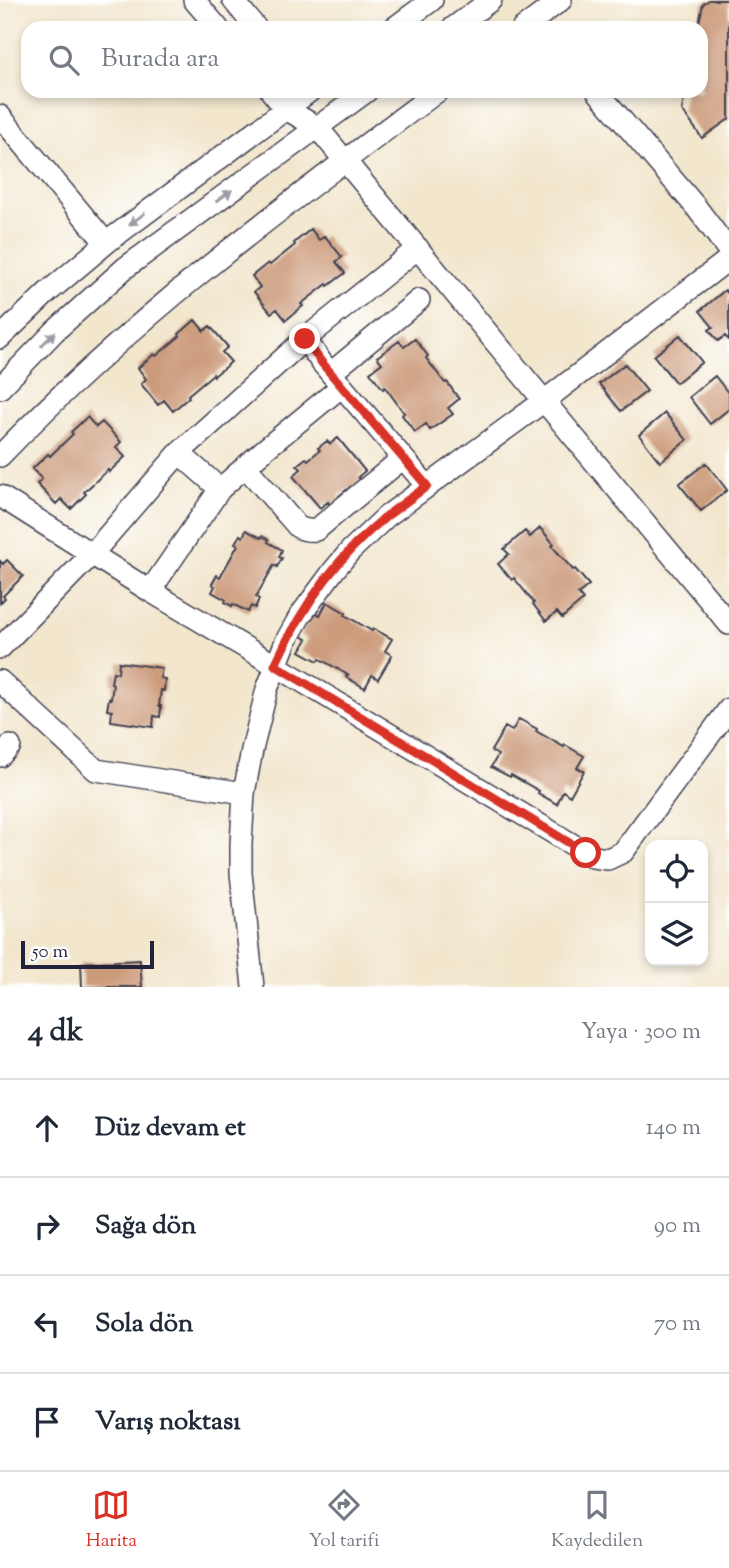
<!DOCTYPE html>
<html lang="tr">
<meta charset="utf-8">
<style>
body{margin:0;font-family:"Sorts Mill Goudy",serif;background:#f2f2f3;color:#1f2937}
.controls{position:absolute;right:21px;bottom:21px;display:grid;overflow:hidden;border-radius:14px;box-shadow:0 4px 10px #0003}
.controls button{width:63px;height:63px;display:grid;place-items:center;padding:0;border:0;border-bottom:2px solid #e0e1e3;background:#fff;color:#1f2937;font:35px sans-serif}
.scale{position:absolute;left:21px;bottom:18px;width:133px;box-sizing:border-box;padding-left:7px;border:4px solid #22223b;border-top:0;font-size:19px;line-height:24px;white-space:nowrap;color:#22223b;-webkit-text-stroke:5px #fff;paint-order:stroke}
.stop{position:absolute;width:21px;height:21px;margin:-16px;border:5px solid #d93025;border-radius:50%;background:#fff}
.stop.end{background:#d93025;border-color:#fff;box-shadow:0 2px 7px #0008}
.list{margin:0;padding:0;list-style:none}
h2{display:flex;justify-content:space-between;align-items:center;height:91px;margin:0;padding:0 28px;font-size:30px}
h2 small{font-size:23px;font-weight:400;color:#747a83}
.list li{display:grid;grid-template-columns:46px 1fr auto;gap:21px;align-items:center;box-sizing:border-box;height:98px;padding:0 28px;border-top:2px solid #e0e1e3}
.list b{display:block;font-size:26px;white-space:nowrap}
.list em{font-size:23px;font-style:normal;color:#747a83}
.icon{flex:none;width:38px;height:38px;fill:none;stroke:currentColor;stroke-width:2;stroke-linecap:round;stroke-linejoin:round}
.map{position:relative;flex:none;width:729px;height:987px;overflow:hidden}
.search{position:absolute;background:#fff;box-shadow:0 4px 10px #0003;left:21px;right:21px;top:21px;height:77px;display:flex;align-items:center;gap:18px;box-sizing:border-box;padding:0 24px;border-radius:21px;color:#747a83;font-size:26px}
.sheet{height:483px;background:#fff}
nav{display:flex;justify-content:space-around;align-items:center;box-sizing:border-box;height:98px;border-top:2px solid #e0e1e3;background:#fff;font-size:19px;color:#747a83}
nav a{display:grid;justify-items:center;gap:4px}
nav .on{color:#d93025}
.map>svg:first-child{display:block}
</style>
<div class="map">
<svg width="729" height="987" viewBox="0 0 729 987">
<rect width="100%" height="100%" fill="#fff"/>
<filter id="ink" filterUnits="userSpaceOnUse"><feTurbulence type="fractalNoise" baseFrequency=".0143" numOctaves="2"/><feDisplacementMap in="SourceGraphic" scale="14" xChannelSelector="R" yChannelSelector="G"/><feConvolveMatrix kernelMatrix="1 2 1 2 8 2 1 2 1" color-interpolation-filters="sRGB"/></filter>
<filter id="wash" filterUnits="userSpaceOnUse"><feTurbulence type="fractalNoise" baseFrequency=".00686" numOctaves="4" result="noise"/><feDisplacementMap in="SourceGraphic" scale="28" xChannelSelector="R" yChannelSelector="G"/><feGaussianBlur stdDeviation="1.57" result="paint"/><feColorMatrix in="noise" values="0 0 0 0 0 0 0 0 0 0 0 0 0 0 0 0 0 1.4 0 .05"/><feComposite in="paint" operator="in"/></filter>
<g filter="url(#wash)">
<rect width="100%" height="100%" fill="#f2e6cd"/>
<g id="blocks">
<path fill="#cc9b7c" d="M 709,0 L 729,0 L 729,119 L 702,138 L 682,110 L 685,91 L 701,91 L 701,28 L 698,28 L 703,4 Z
M 311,229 L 319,240 L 325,236 L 342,257 L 336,262 L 345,273 L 328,286 L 327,284 L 301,304 L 303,306 L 286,320 L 277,309 L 271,313 L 254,292 L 260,287 L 252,276 L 268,263 L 270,265 L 295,245 L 294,243 Z
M 725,290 L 729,295 L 729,340 L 725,336 L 718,341 L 709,330 L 713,327 L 700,311 Z
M 195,320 L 204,331 L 210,326 L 228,347 L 222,352 L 231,362 L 214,376 L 213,374 L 188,395 L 189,397 L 173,411 L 164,400 L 158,405 L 141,384 L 146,379 L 138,368 L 154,354 L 156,356 L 180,336 L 179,334 Z
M 680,335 L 702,362 L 676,383 L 654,356 Z
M 415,339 L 428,356 L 426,358 L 445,383 L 447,382 L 459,399 L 448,408 L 453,414 L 430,430 L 426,424 L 415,432 L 402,415 L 404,413 L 385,387 L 383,389 L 370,372 L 382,363 L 377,357 L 399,341 L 404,347 Z
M 625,364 L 647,391 L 621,411 L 599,384 Z
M 715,376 L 729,394 L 729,409 L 710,424 L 689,397 Z
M 665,413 L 687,440 L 660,462 L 639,435 Z
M 87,417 L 96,427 L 102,422 L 121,442 L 116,447 L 125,457 L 109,472 L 108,470 L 84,492 L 86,494 L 71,509 L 61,499 L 56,504 L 37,484 L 42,479 L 32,469 L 48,454 L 50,456 L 73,434 L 71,432 Z
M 338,438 L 365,471 L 358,477 L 361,481 L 352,489 L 350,487 L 339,496 L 340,499 L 331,506 L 328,502 L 320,508 L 293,476 L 301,469 L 297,465 L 306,458 L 308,460 L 320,450 L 318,448 L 327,441 L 330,444 Z
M 706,463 L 727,490 L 701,511 L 679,484 Z
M 540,528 L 554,544 L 552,546 L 573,570 L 575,569 L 589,585 L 578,594 L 583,600 L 562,618 L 557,612 L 546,621 L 533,604 L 534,603 L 514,578 L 512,580 L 498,564 L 509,554 L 504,549 L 525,531 L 530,537 Z
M 246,530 L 261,538 L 262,536 L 269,540 L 268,542 L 282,550 L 279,557 L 282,558 L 277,567 L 274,565 L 256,597 L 259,599 L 255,608 L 251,606 L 248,612 L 233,604 L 232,606 L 225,602 L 226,600 L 212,592 L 215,586 L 212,584 L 217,575 L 220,577 L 238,545 L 235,543 L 240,535 L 243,537 Z
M 7,560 L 23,576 L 3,596 L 5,598 L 0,603 L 0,561 L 3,564 Z
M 327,602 L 346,613 L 345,615 L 372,631 L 374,629 L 392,639 L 385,651 L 392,655 L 378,679 L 372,675 L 365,688 L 346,677 L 348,675 L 320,659 L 318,661 L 300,651 L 307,639 L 300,635 L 313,611 L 320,615 Z
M 119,662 L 162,668 L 160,678 L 165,679 L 164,691 L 161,690 L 159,706 L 161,706 L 160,717 L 154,716 L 153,727 L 111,721 L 112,711 L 107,710 L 109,698 L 111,699 L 113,684 L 111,683 L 113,672 L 118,673 Z
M 519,719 L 537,729 L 536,731 L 564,747 L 565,745 L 584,756 L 577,768 L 584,771 L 570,796 L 563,791 L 557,804 L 538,793 L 539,791 L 511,775 L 510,777 L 491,767 L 498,755 L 491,751 L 505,727 L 512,731 Z
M 140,960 L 142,987 L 82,987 L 81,963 Z"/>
</g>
</g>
<g filter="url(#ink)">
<use href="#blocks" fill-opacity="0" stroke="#413f51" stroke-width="2"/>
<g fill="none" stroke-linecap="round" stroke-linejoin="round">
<g stroke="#413f51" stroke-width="24">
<path id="minor" d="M 194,0 L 218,28
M 233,0 L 256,28
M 394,28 L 432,0
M 453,28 L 491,0
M 523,28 L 561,0
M 271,91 L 286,109 L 317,127 L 729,624
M 597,91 L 696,207 L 729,251
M 0,116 L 106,243
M 0,338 L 48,292 L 111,239 L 310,91
M 305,339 L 322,363 L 427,486
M 331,373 L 419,300
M 0,388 L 55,331 L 125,268 L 367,91
M 179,453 L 220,489
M 0,456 C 132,318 285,205 438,91
M 245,466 L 298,527 C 304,530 309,531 316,530 L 403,458
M 0,496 L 150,591 L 275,665 L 593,857 L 608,859 L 623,852 L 729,709
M 150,591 L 220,489 L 264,450 L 342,386
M 0,648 L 92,554 L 179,453 L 305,339 L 418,248
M 0,681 L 96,770 L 244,793
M 0,756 L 10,746
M 253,987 L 241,873 L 241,844 L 244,793 L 252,750 L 267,689 L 286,641 L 300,616 L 334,570 L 350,551 L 387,516 L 544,401 L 729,259"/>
</g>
<use href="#minor" stroke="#fff" stroke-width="21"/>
</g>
<defs><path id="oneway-solid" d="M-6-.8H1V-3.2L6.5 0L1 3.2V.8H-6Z" transform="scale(1.75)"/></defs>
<g fill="#9c9ca7">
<use href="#oneway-solid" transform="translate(224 196) rotate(-36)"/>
<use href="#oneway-solid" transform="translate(137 219) rotate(143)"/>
<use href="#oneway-solid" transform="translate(48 339) rotate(-45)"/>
</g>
</g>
<g fill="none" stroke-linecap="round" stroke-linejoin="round" filter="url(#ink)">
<path stroke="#d93025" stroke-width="9" d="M 305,339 L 322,363 L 427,486 C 414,496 401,505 388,515 C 339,554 301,608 275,665 L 586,853"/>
</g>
</svg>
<div class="controls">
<button><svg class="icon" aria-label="locate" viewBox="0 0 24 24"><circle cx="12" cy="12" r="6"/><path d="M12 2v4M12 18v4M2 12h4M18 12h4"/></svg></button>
<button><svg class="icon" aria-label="layers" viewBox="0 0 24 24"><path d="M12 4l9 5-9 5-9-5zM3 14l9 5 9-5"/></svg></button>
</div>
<div class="scale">50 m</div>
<div class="stop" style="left:586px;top:853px"></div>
<div class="stop end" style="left:305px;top:339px"></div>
<div class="search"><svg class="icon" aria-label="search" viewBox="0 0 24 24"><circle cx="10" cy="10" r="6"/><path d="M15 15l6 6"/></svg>Burada ara</div>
</div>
<section class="sheet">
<h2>4 dk<small>Yaya · 300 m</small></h2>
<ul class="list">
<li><svg class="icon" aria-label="ahead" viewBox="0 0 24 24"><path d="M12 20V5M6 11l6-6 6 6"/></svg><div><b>Düz devam et</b></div><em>140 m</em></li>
<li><svg class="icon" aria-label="right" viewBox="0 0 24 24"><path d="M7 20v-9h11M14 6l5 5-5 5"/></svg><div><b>Sağa dön</b></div><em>90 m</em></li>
<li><svg class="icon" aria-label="left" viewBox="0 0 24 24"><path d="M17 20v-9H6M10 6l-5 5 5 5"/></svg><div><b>Sola dön</b></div><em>70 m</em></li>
<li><svg class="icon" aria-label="arrive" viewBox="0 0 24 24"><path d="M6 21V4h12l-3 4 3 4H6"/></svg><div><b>Varış noktası</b></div></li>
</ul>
</section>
<nav>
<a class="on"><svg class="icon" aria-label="map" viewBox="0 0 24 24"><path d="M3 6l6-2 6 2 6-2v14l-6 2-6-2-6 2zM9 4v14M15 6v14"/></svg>Harita</a>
<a><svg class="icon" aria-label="directions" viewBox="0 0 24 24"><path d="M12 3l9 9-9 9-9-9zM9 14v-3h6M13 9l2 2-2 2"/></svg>Yol tarifi</a>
<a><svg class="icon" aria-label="saved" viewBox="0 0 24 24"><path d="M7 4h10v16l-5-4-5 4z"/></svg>Kaydedilen</a>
</nav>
